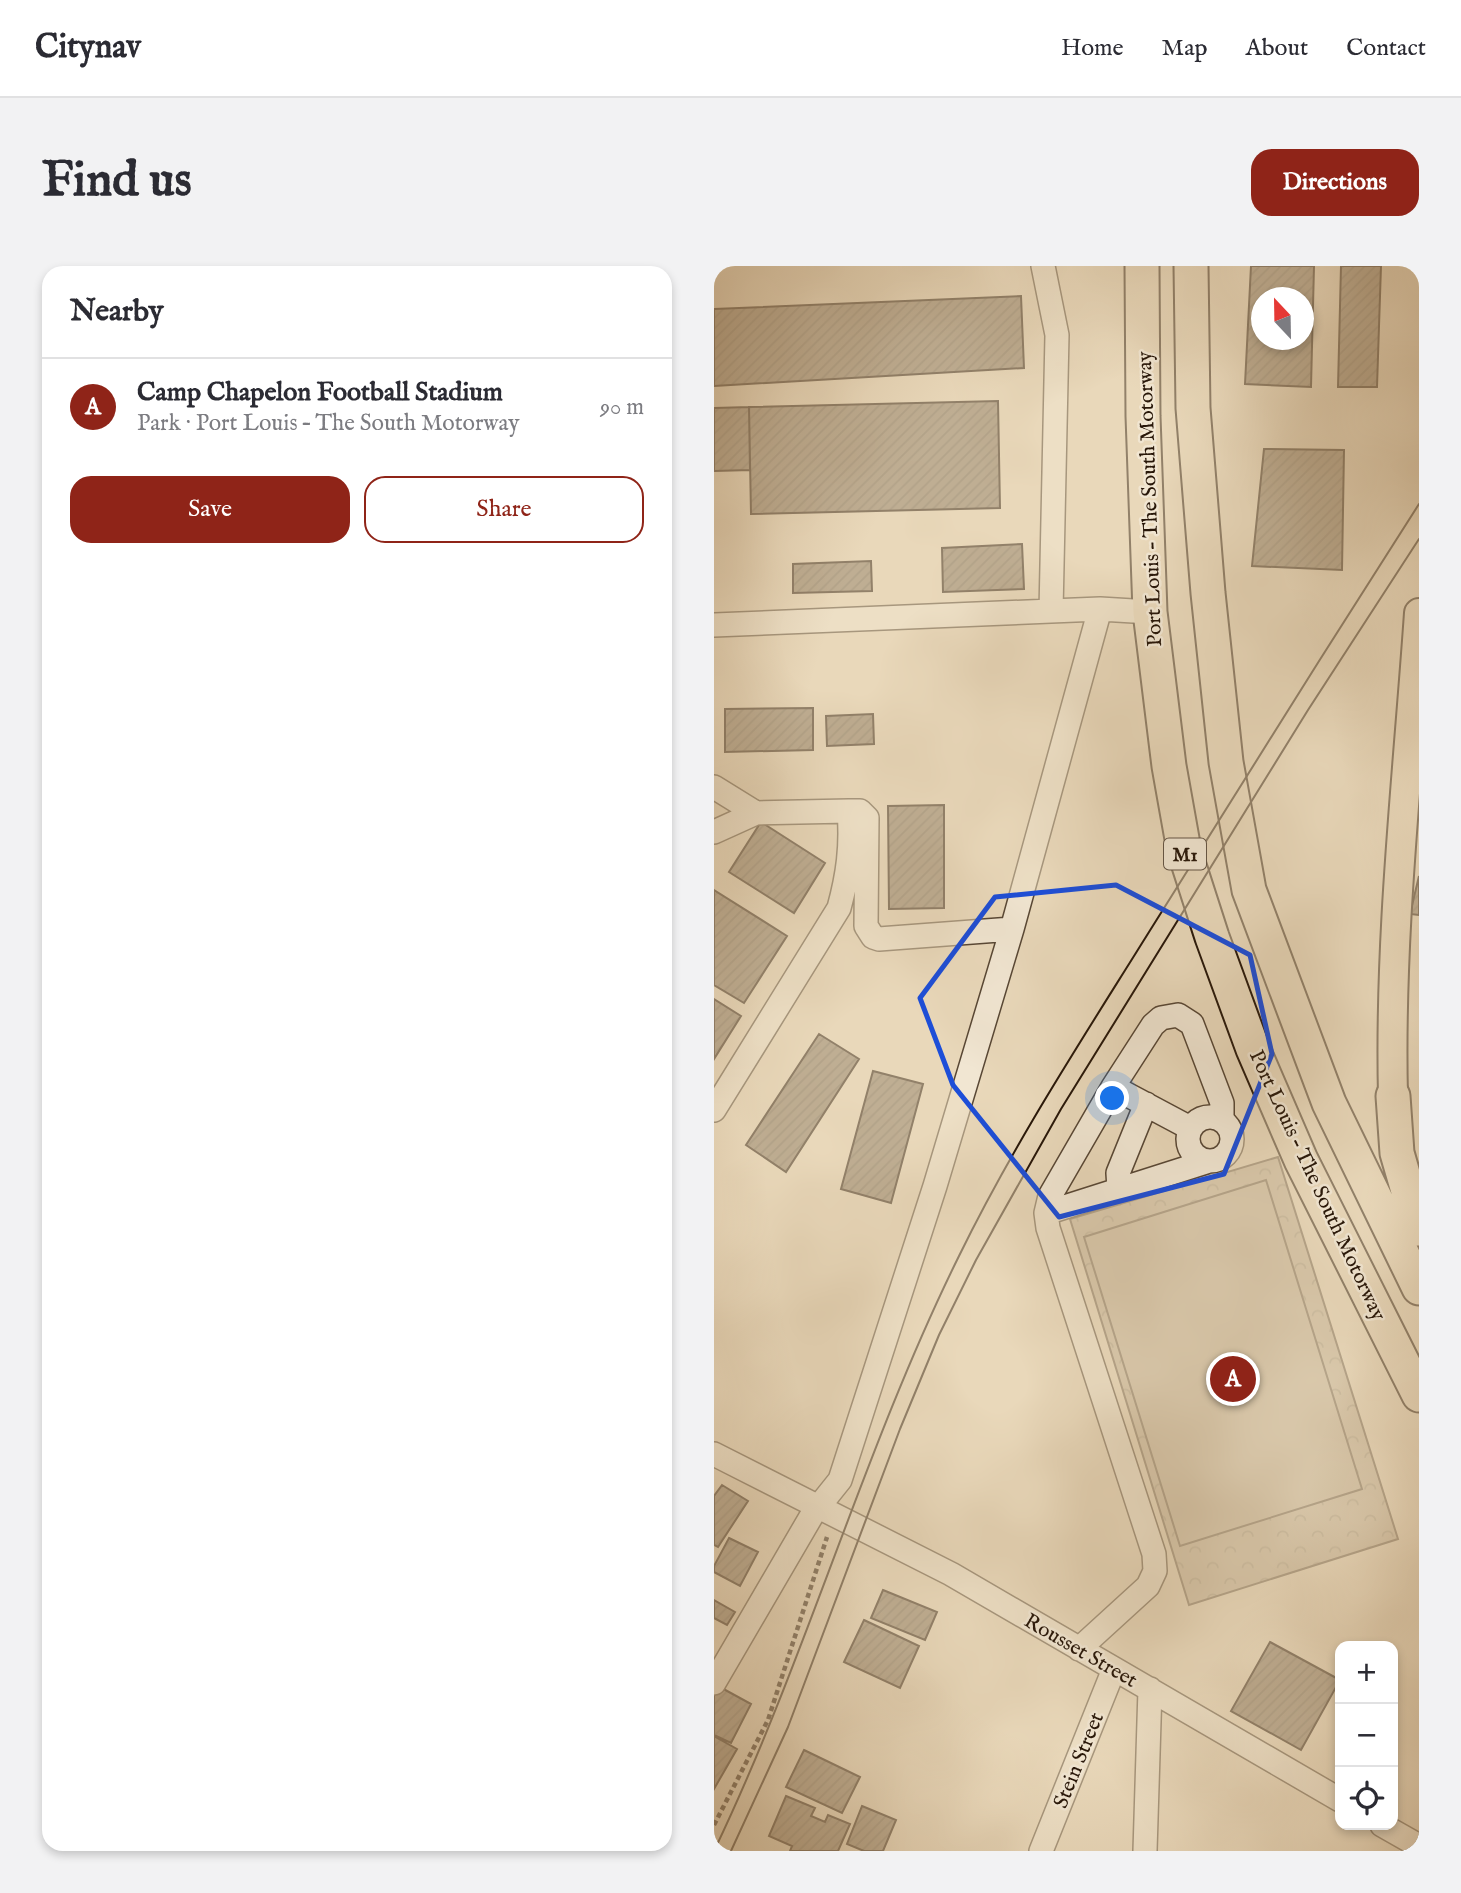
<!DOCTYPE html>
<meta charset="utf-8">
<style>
body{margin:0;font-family:"IM FELL English",serif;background:#f2f2f3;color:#2b2b33}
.controls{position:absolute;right:21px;bottom:21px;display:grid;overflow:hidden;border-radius:14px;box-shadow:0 4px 10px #0003}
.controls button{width:63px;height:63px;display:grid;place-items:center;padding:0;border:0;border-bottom:2px solid #e1e1e2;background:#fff;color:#2b2b33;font:35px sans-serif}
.compass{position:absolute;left:537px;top:21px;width:63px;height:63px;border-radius:50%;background:#fff;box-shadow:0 4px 10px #0003;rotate:338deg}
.you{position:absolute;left:399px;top:833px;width:24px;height:24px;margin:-18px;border:5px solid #fff;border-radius:50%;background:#1a73e8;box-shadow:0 0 0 10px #1a73e833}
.badge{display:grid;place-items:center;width:46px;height:46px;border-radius:50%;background:#8f2418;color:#fff;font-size:23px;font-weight:700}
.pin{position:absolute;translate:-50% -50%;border:4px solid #fff;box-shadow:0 2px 7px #0006}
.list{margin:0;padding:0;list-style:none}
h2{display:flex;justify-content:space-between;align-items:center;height:91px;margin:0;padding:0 28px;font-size:30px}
h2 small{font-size:23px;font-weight:400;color:#7c7c81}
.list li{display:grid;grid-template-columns:46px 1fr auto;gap:21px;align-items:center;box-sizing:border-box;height:98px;padding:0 28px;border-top:2px solid #e1e1e2}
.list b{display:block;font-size:26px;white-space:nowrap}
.list p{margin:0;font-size:23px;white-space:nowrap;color:#7c7c81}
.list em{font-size:23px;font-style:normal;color:#7c7c81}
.actions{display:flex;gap:14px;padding:21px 28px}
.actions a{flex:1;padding:16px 0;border:2px solid #8f2418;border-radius:21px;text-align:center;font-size:24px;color:#8f2418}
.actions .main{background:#8f2418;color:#fff}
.icon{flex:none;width:38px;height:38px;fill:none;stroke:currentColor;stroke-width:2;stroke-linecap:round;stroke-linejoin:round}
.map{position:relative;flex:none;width:705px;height:1585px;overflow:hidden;border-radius:21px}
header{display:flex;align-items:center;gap:42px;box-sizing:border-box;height:98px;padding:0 35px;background:#fff;border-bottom:2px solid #e1e1e2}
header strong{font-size:33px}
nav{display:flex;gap:38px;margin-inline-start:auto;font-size:24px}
.intro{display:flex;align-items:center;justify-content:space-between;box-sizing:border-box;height:168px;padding:0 42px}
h1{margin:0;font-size:49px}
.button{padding:18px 32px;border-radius:21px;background:#8f2418;color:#fff;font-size:24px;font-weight:700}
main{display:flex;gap:42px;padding:0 42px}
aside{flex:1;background:#fff;border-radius:21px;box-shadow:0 4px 10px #0003}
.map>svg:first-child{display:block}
</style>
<header>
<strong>Citynav</strong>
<nav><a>Home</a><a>Map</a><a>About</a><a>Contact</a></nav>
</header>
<div class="intro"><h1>Find us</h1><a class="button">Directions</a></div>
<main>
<aside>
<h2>Nearby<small></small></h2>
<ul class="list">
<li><span class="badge">A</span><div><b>Camp Chapelon Football Stadium</b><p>Park · Port Louis – The South Motorway</p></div><em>90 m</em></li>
</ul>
<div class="actions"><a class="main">Save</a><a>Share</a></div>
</aside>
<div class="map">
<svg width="705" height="1585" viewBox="0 0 705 1585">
<defs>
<pattern id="park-crowns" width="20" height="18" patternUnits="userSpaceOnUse" patternTransform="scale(1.75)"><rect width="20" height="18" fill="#c8b79c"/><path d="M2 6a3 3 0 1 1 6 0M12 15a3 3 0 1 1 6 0" fill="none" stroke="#ac9d85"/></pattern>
<pattern id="building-hatch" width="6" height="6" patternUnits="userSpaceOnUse" patternTransform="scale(1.75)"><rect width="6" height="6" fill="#8c7b65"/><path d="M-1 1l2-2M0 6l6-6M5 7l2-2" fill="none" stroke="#726451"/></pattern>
</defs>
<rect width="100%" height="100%" fill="#e9d8ba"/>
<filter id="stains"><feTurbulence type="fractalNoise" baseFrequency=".00286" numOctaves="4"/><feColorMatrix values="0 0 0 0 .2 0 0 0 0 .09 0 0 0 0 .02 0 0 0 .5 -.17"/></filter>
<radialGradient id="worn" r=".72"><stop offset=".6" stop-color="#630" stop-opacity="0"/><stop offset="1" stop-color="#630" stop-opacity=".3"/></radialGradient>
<path fill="url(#park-crowns)" stroke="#786752" stroke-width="2" d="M 564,891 L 684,1273 L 475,1339 L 356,953 Z"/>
<path fill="#c8b79c" stroke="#786752" stroke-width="2" d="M 552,914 L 648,1223 L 466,1280 L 370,971 Z"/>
<path fill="url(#building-hatch)" stroke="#281709" stroke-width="2" fill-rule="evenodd" d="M 537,0 L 600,0 L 597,121 L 531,118 ZM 548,32 L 590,32 L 590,74 L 548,74 Z
M 627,0 L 667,0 L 663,121 L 624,121 Z
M 307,30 L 310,102 L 0,120 L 0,43 Z
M 284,135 L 286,242 L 37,248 L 35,141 Z
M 35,141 L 36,204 L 0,205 L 0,142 Z
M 550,183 L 630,184 L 628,304 L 538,300 Z
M 308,278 L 310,323 L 229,326 L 228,282 Z
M 157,295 L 158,325 L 79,327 L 79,298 Z
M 99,442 L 99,484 L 11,486 L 11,443 Z
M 159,448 L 160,478 L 113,480 L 112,450 Z
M 230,539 L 230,642 L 175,643 L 174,540 Z
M 47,556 L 111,597 L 80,647 L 15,606 Z
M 705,610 L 705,649 L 696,648 Z
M 0,624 L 73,670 L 30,737 L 0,719 Z
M 0,733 L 27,750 L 0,793 Z
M 105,768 L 145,793 L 72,906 L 32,879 Z
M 159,805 L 209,818 L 177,937 L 127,923 Z
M 8,1219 L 34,1235 L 4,1281 L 0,1279 L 0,1230 Z
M 15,1272 L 44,1286 L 26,1320 L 0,1306 L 0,1300 Z
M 169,1324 L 223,1346 L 211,1374 L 157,1352 Z
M 0,1334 L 21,1346 L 13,1359 L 0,1352 Z
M 150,1354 L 205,1380 L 186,1422 L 130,1396 Z
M 556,1376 L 626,1414 L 587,1484 L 517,1445 Z
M 4,1420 L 37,1438 L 17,1477 L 0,1469 L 0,1426 Z
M 0,1470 L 23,1483 L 0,1523 Z
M 90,1484 L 146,1511 L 128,1547 L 72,1521 Z
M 72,1530 L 101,1542 L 97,1550 L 111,1556 L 114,1549 L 136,1558 L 124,1585 L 76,1585 L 78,1580 L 55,1570 Z
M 148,1540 L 182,1554 L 169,1585 L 150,1585 L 133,1578 Z"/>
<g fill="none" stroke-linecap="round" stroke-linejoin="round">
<g stroke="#584735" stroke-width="26">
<path id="minor" d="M 329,0 L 343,69 L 337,345
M 0,359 L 337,345 L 386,343 L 436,346
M 0,521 L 42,547
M 135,545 L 146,545 L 153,552 L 152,660 L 159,671 L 165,673 L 298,663
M 0,566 L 42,547 L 135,545 C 138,580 134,609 125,642 L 0,844
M 399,821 L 476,862
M474 873a22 22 0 1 1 44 0a22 22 0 1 1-44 0Z
M 405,923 L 404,907 L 432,838
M 332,947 L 495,895
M 0,1188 L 237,1308 L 626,1534
M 365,1383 L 434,1320 L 441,1305 L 440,1288 L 334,962 L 332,947 L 336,930 L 399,821 L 439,759 L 447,752 L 464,749 L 478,758 L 508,837 L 508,853
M 0,1417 L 98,1249 L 126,1214 L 221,920 L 298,663 L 386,343
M 668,1559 L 705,1580
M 327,1585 L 400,1403
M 431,1585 L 436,1423"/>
</g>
<g stroke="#281709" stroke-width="32">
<path id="major" d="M 679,830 C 675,669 694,507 705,347"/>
</g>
<g stroke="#281709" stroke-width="37">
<path id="highway" d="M 428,0 L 429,150 L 436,346 L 455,500 L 470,584 L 498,671 L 539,783 L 587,894 L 705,1129
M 477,0 L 479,142 L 494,327 L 512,496 L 535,624 L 615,837 L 705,1022
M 679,830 L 683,887 L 705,963"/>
</g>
<path stroke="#281709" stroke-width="4.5" stroke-dasharray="5 3.5" stroke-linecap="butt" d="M 0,1559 L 54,1454 L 113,1271"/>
<use href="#minor" stroke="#f1e6d2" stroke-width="23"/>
<use href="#major" stroke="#e9d8ba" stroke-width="28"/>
<use href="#highway" stroke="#e9d8ba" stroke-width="33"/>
<path stroke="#281709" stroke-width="2" d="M 0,1585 C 93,1391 150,1182 245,990 C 300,877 369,772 435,666 C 524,523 614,380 705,238
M 17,1585 L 74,1461 L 186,1163 L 225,1069 L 262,994 L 347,843 L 594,444 L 705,273"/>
</g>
<path d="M0 0H705V1585H0ZM 402,619 L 536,689 L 558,788 L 510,908 L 345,951 L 239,819 L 206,732 L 281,631 Z" fill="#e9d8ba" fill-opacity=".55" fill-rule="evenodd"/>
<path fill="none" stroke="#1d4ed8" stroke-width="5" stroke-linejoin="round" d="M 402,619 L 536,689 L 558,788 L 510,908 L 345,951 L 239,819 L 206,732 L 281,631 Z"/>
<g text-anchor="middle" stroke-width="5" stroke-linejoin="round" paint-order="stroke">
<rect fill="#f1e6d2" stroke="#645545" stroke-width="2" x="450" y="572.5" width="42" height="31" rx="5"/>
<g font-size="19" font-weight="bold" fill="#281709">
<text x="471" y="595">M1</text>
</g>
<g font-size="21" fill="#281709" stroke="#f1e6d2">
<text transform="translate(435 233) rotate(-92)" y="7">Port Louis – The South Motorway</text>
<text transform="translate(604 919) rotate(65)" y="7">Port Louis – The South Motorway</text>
<text transform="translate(367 1384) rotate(30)" y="7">Rousset Street</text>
<text transform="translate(364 1494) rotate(-68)" y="7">Stein Street</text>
</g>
</g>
<rect width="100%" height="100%" filter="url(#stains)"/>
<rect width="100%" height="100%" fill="url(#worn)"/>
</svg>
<div class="controls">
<button>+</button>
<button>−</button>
<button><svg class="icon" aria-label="locate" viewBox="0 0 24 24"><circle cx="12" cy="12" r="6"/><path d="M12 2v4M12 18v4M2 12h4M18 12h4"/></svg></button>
</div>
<svg class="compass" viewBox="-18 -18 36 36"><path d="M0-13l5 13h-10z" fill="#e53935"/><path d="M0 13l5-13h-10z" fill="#7c7c81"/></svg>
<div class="you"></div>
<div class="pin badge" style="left:519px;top:1113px">A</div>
</div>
</main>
